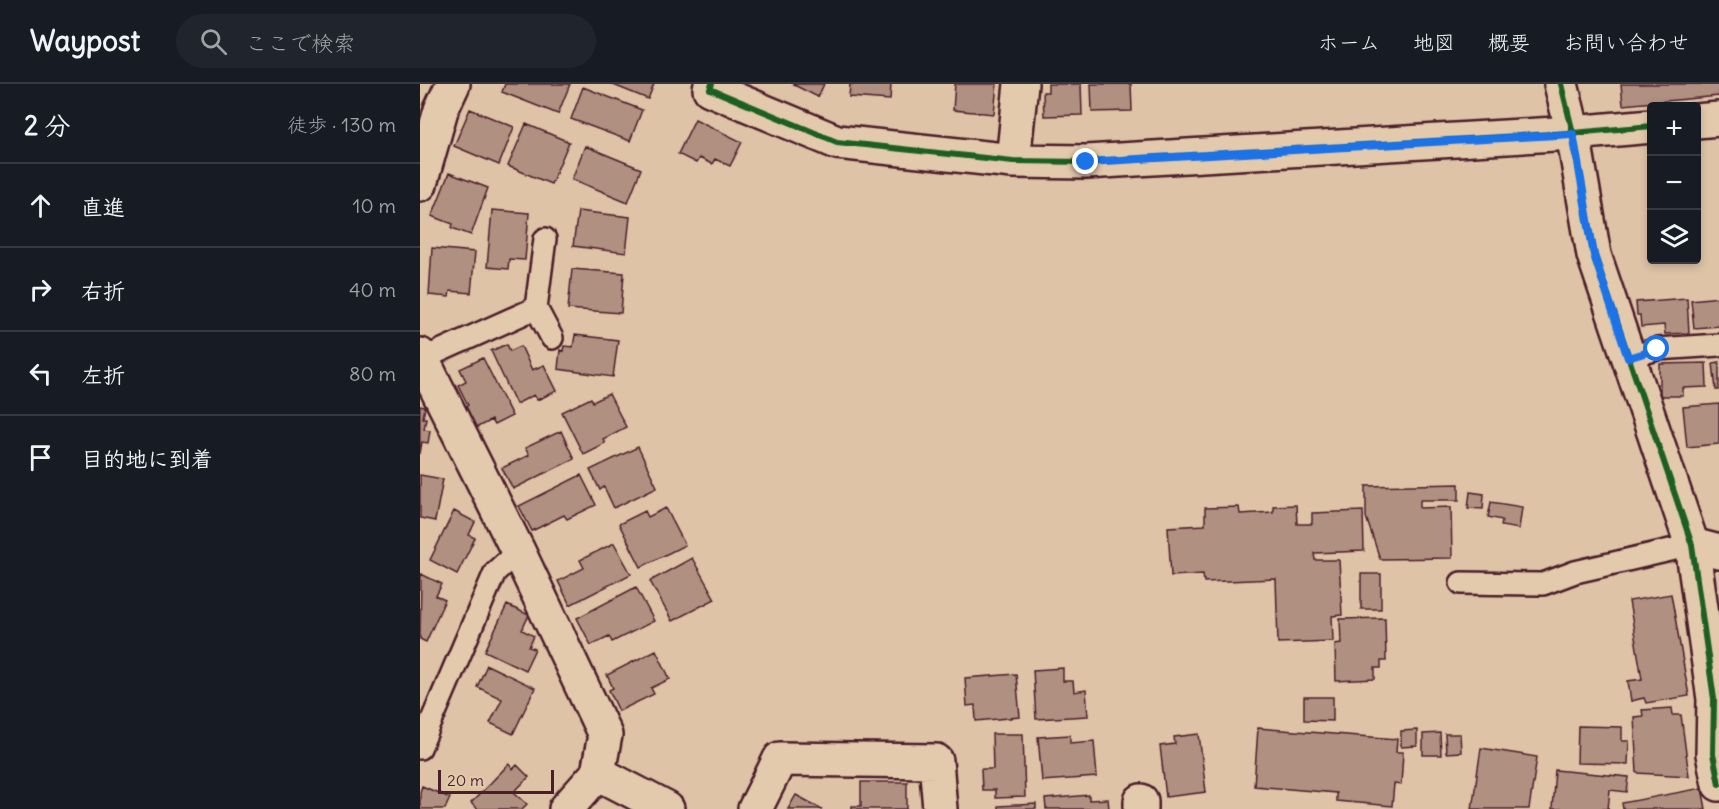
<!DOCTYPE html>
<html lang="ja">
<meta charset="utf-8">
<style>
body{margin:0;font-family:Delius,"Klee One",sans-serif;background:#20242c;color:#f1f3f6}
.controls{position:absolute;right:18px;top:18px;display:grid;overflow:hidden;border-radius:6px;box-shadow:0 3px 9px #0003}
.controls button{width:54px;height:54px;display:grid;place-items:center;padding:0;border:0;border-bottom:2px solid #363941;background:#171b24;color:#f1f3f6;font:30px sans-serif}
.scale{position:absolute;left:18px;bottom:15px;width:116px;box-sizing:border-box;padding-left:6px;border:3px solid #4a1f2b;border-top:0;font-size:16px;line-height:21px;white-space:nowrap;color:#4a1f2b;-webkit-text-stroke:4px #e4caac;paint-order:stroke}
.stop{position:absolute;width:18px;height:18px;margin:-14px;border:4px solid #1a73e8;border-radius:50%;background:#fff}
.stop.end{background:#1a73e8;border-color:#fff;box-shadow:0 2px 6px #0008}
.list{margin:0;padding:0;list-style:none}
h2{display:flex;justify-content:space-between;align-items:center;height:78px;margin:0;padding:0 24px;font-size:26px}
h2 small{font-size:20px;font-weight:400;color:#9ea1a6}
.list li{display:grid;grid-template-columns:39px 1fr auto;gap:18px;align-items:center;box-sizing:border-box;height:84px;padding:0 24px;border-top:2px solid #363941}
.list b{display:block;font-size:22px;white-space:nowrap}
.list em{font-size:20px;font-style:normal;color:#9ea1a6}
.icon{flex:none;width:33px;height:33px;fill:none;stroke:currentColor;stroke-width:2;stroke-linecap:round;stroke-linejoin:round}
.map{position:relative;flex:none;width:1299px;height:725px;overflow:hidden}
header{display:flex;align-items:center;gap:36px;box-sizing:border-box;height:84px;padding:0 30px;background:#171b24;border-bottom:2px solid #363941}
header strong{font-size:28px}
nav{display:flex;gap:33px;margin-inline-start:auto;font-size:21px}
.search{width:420px;height:54px;background:#20242c;display:flex;align-items:center;gap:15px;box-sizing:border-box;padding:0 21px;border-radius:33px;color:#9ea1a6;font-size:22px}
main{display:flex}
aside{flex:1;background:#171b24}
.map>svg:first-child{display:block}
</style>
<header>
<strong>Waypost</strong>
<div class="search"><svg class="icon" aria-label="search" viewBox="0 0 24 24"><circle cx="10" cy="10" r="6"/><path d="M15 15l6 6"/></svg>ここで検索</div>
<nav><a>ホーム</a><a>地図</a><a>概要</a><a>お問い合わせ</a></nav>
</header>
<main>
<aside>
<h2>2 分<small>徒歩 · 130 m</small></h2>
<ul class="list">
<li><svg class="icon" aria-label="ahead" viewBox="0 0 24 24"><path d="M12 20V5M6 11l6-6 6 6"/></svg><div><b>直進</b></div><em>10 m</em></li>
<li><svg class="icon" aria-label="right" viewBox="0 0 24 24"><path d="M7 20v-9h11M14 6l5 5-5 5"/></svg><div><b>右折</b></div><em>40 m</em></li>
<li><svg class="icon" aria-label="left" viewBox="0 0 24 24"><path d="M17 20v-9H6M10 6l-5 5 5 5"/></svg><div><b>左折</b></div><em>80 m</em></li>
<li><svg class="icon" aria-label="arrive" viewBox="0 0 24 24"><path d="M6 21V4h12l-3 4 3 4H6"/></svg><div><b>目的地に到着</b></div></li>
</ul>
</aside>
<div class="map">
<svg width="1299" height="725" viewBox="0 0 1299 725">
<rect width="100%" height="100%" fill="#dec3a7"/>
<filter id="ink" filterUnits="userSpaceOnUse"><feTurbulence type="fractalNoise" baseFrequency=".0167" numOctaves="2"/><feDisplacementMap in="SourceGraphic" scale="12" xChannelSelector="R" yChannelSelector="G"/><feConvolveMatrix kernelMatrix="1 2 1 2 8 2 1 2 1" color-interpolation-filters="sRGB"/></filter>
<g filter="url(#ink)">
<path fill="#b09080" stroke="#4a1f2b" stroke-width="1.5" d="M 85,0 L 150,0 L 138,30 L 82,8 Z
M 191,0 L 234,0 L 228,15 Z
M 372,0 L 404,0 L 398,13 Z
M 430,0 L 471,0 L 470,16 L 429,13 Z
M 535,0 L 577,0 L 574,30 L 533,26 Z
M 628,0 L 661,0 L 662,31 L 624,32 L 623,8 L 628,8 Z
M 671,0 L 711,0 L 712,27 L 672,28 Z
M 1201,0 L 1299,0 L 1299,12 L 1203,21 Z
M 163,3 L 222,26 L 210,57 L 151,35 Z
M 50,25 L 94,43 L 79,81 L 34,62 Z
M 275,35 L 322,58 L 310,82 L 295,75 L 292,80 L 279,74 L 276,79 L 258,70 Z
M 106,40 L 149,58 L 131,100 L 88,82 Z
M 165,62 L 221,85 L 208,118 L 152,95 Z
M 29,89 L 68,104 L 51,151 L 32,144 L 33,140 L 12,132 Z
M 72,126 L 109,129 L 105,176 L 89,175 L 88,185 L 67,183 Z
M 158,127 L 210,133 L 206,169 L 153,162 Z
M 12,164 L 55,168 L 51,209 L 30,207 L 29,213 L 9,211 Z
M 152,185 L 204,189 L 201,229 L 148,225 Z
M 1299,213 L 1299,242 L 1274,244 L 1271,216 Z
M 1267,214 L 1269,249 L 1245,250 L 1244,241 L 1221,243 L 1220,231 L 1217,231 L 1216,218 Z
M 155,251 L 198,256 L 193,293 L 138,285 L 140,266 L 143,267 L 144,262 L 153,263 Z
M 87,260 L 90,267 L 101,262 L 112,286 L 124,281 L 137,307 L 117,316 L 114,311 L 96,320 L 71,267 Z
M 63,274 L 92,332 L 74,341 L 71,336 L 54,345 L 43,323 L 48,321 L 38,301 L 46,297 L 40,285 Z
M 1299,278 L 1299,306 L 1296,306 L 1293,279 Z
M 1286,279 L 1287,303 L 1263,304 L 1263,312 L 1240,312 L 1240,280 Z
M 189,310 L 206,343 L 183,355 L 185,359 L 163,370 L 142,328 L 171,314 L 173,318 Z
M 1299,320 L 1299,360 L 1267,363 L 1263,323 Z
M 0,322 L 5,323 L 3,334 L 6,334 L 4,345 L 10,346 L 8,359 L 2,358 L 0,370 Z
M 141,347 L 154,375 L 93,405 L 82,384 L 109,371 L 105,364 Z
M 218,363 L 237,403 L 194,424 L 184,403 L 180,406 L 170,386 Z
M 0,391 L 23,395 L 15,437 L 0,434 Z
M 161,391 L 176,421 L 147,435 L 144,431 L 112,447 L 99,422 Z
M 1039,400 L 1039,416 L 1000,416 L 1000,424 L 1031,423 L 1032,474 L 960,475 L 946,433 L 946,402 Z
M 1050,408 L 1064,410 L 1063,425 L 1048,424 Z
M 1071,418 L 1102,423 L 1099,445 L 1081,442 L 1082,436 L 1068,433 Z
M 876,421 L 877,440 L 892,440 L 892,429 L 943,427 L 944,467 L 894,469 L 895,476 L 919,476 L 922,531 L 912,532 L 913,557 L 858,559 L 856,495 L 784,498 L 783,490 L 751,492 L 748,443 L 785,441 L 785,424 L 819,423 L 820,430 L 853,428 L 853,422 Z
M 246,424 L 265,461 L 221,483 L 199,440 L 225,427 L 228,433 Z
M 34,427 L 55,438 L 49,451 L 55,454 L 37,490 L 10,476 Z
M 194,459 L 211,490 L 150,521 L 138,497 L 164,484 L 160,476 Z
M 272,474 L 295,515 L 252,537 L 230,497 Z
M 1,490 L 22,500 L 16,512 L 25,516 L 6,558 L 0,555 Z
M 941,490 L 961,490 L 961,525 L 941,525 Z
M 216,503 L 234,537 L 192,558 L 189,552 L 171,561 L 157,534 Z
M 1251,510 L 1269,612 L 1226,619 L 1224,614 L 1211,617 L 1208,597 L 1222,595 L 1209,517 Z
M 87,521 L 109,531 L 102,546 L 114,552 L 109,563 L 115,565 L 105,586 L 65,567 Z
M 965,534 L 966,577 L 961,577 L 961,584 L 955,584 L 955,595 L 916,597 L 915,560 L 921,559 L 920,535 Z
M 236,566 L 250,595 L 231,604 L 234,610 L 199,627 L 189,606 L 193,604 L 187,591 Z
M 67,581 L 115,604 L 93,650 L 70,639 L 82,615 L 57,603 Z
M 643,584 L 643,597 L 653,597 L 654,608 L 666,606 L 668,632 L 616,635 L 613,586 Z
M 596,590 L 600,633 L 556,637 L 555,621 L 547,622 L 545,594 Z
M 884,613 L 913,613 L 913,637 L 884,636 Z
M 1252,624 L 1253,631 L 1261,631 L 1269,692 L 1217,689 L 1214,633 L 1223,632 L 1222,626 Z
M 1158,642 L 1202,643 L 1202,657 L 1209,657 L 1208,680 L 1157,679 Z
M 838,644 L 977,655 L 976,668 L 983,668 L 981,701 L 974,700 L 972,722 L 916,717 L 916,709 L 834,702 Z
M 997,646 L 997,662 L 981,663 L 981,647 Z
M 1020,649 L 1021,671 L 1003,671 L 1003,650 Z
M 572,650 L 603,650 L 605,713 L 575,714 L 575,706 L 562,706 L 561,685 L 573,685 Z
M 779,650 L 786,708 L 746,713 L 740,662 L 755,660 L 754,653 Z
M 1025,650 L 1040,650 L 1041,668 L 1026,669 Z
M 650,651 L 650,659 L 674,657 L 677,693 L 622,697 L 618,653 Z
M 1061,664 L 1117,673 L 1109,725 L 1052,725 Z
M 89,680 L 93,685 L 97,681 L 109,693 L 94,708 L 107,720 L 102,725 L 57,725 L 51,719 Z
M 1135,686 L 1209,693 L 1207,708 L 1190,706 L 1188,725 L 1132,725 Z
M 441,698 L 487,698 L 487,725 L 432,725 L 432,722 L 441,722 Z
M 2,702 L 30,714 L 25,725 L 0,725 L 0,708 Z
M 1282,704 L 1286,725 L 1203,725 L 1202,719 Z
M 376,711 L 402,725 L 368,725 Z
M 669,711 L 669,716 L 688,715 L 689,725 L 626,725 L 625,715 Z
M 616,720 L 616,725 L 578,725 L 578,722 Z"/>
<g fill="none" stroke-linecap="round" stroke-linejoin="round">
<g stroke="#4a1f2b" stroke-width="26">
<path id="lane" d="M 116,224 L 132,254
M 1208,274 L 1237,265 L 1299,261
M 2,275 L 116,224 L 125,155
M 1041,499 L 1123,500 L 1155,488 L 1272,461
M 0,664 L 75,488 L 98,467"/>
</g>
<g stroke="#4a1f2b" stroke-width="38">
<path id="street" d="M 292,0 L 290,5 L 417,58 L 593,77 L 666,78 L 1153,49 L 1232,42
M 1276,37 L 1299,35
M 593,77 L 601,0
M 0,100 L 21,26 L 33,0
M 0,271 L 98,467 L 185,651 L 178,689 L 146,725
M 1272,461 L 1299,468
M 178,689 L 247,725
M 721,717 L 721,725
M 335,725 L 360,675 L 516,677 L 520,725"/>
</g>
<g stroke="#4a1f2b" stroke-width="38">
<path id="secondary" d="M 1141,0 L 1153,49 L 1174,171 L 1272,461 L 1294,615 L 1293,670 L 1299,700"/>
</g>
<use href="#lane" stroke="#e4caac" stroke-width="21"/>
<use href="#street" stroke="#e4caac" stroke-width="33"/>
<use href="#secondary" stroke="#e4caac" stroke-width="33"/>
<g stroke="#e4caac" stroke-width="10">
<path id="cycleway" d="M 292,0 L 290,5 L 417,58 L 593,77 L 666,78 L 1153,49 L 1232,42
M 1141,0 L 1153,49 L 1174,171 L 1272,461 L 1294,615 L 1293,670 L 1299,700"/>
</g>
<use href="#cycleway" stroke="#1b5e20" stroke-width="6"/>
</g>
</g>
<g fill="none" stroke-linecap="round" stroke-linejoin="round" filter="url(#ink)">
<path stroke="#1a73e8" stroke-width="8" d="M 666,78 L 1153,50 L 1174,171 L 1208,274 L 1237,265"/>
</g>
</svg>
<div class="controls">
<button>+</button>
<button>−</button>
<button><svg class="icon" aria-label="layers" viewBox="0 0 24 24"><path d="M12 4l9 5-9 5-9-5zM3 14l9 5 9-5"/></svg></button>
</div>
<div class="scale">20 m</div>
<div class="stop" style="left:1237px;top:265px"></div>
<div class="stop end" style="left:666px;top:78px"></div>
</div>
</main>
